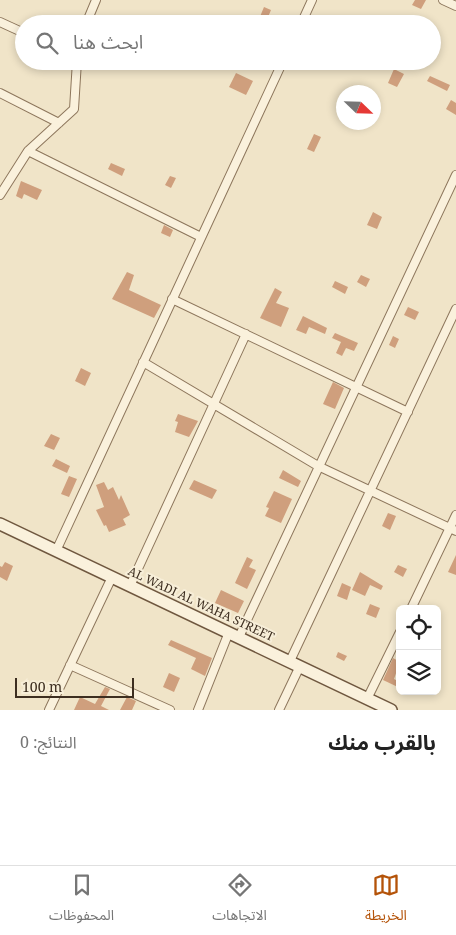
<!DOCTYPE html>
<html lang="ar">
<meta charset="utf-8">
<style>
body{margin:0;font-family:"Noto Serif","Noto Sans Arabic",serif;background:#f2f2f2;color:#222;direction:rtl}
.controls{position:absolute;right:15px;bottom:15px;display:grid;overflow:hidden;border-radius:8px;box-shadow:0 2px 8px #0003}
.controls button{width:45px;height:45px;display:grid;place-items:center;padding:0;border:0;border-bottom:1px solid #e0e0e0;background:#fff;color:#222;font:25px sans-serif}
.compass{position:absolute;left:336px;top:85px;width:45px;height:45px;border-radius:50%;background:#fff;box-shadow:0 2px 8px #0003;rotate:113deg}
.scale{position:absolute;left:15px;bottom:12px;width:119px;box-sizing:border-box;padding-left:5px;border:2px solid #3d2e20;border-top:0;font-size:14px;line-height:18px;white-space:nowrap;color:#3d2e20;-webkit-text-stroke:4px #f7eed8;paint-order:stroke}
.list{margin:0;padding:0;list-style:none}
h2{display:flex;justify-content:space-between;align-items:center;height:65px;margin:0;padding:0 20px;font-size:21px}
h2 small{font-size:16px;font-weight:400;color:#767676}
.icon{flex:none;width:28px;height:28px;fill:none;stroke:currentColor;stroke-width:2;stroke-linecap:round;stroke-linejoin:round}
.map{position:relative;flex:none;width:456px;height:710px;overflow:hidden;direction:ltr}
.search{position:absolute;background:#fff;box-shadow:0 2px 8px #0003;left:15px;right:15px;top:15px;height:55px;display:flex;align-items:center;gap:12px;box-sizing:border-box;padding:0 18px;border-radius:28px;color:#767676;font-size:19px}
.sheet{height:155px;background:#fff}
nav{display:flex;justify-content:space-around;align-items:center;box-sizing:border-box;height:70px;border-top:1px solid #e0e0e0;background:#fff;font-size:14px;color:#767676}
nav a{display:grid;justify-items:center;gap:2px}
nav .on{color:#b45309}
.map>svg:first-child{display:block}
</style>
<div class="map">
<svg width="456" height="710" viewBox="0 0 456 710">
<rect width="100%" height="100%" fill="#f0e4c8"/>
<path fill="#cf9f7d" d="M 415,0 L 426,0 L 421,9 L 412,5 Z
M 264,7 L 271,10 L 266,22 L 259,19 Z
M 27,61 L 47,61 L 43,69 Z
M 394,69 L 404,74 L 397,87 L 388,83 Z
M 236,73 L 253,81 L 246,95 L 229,87 Z
M 430,76 L 450,85 L 447,91 L 427,81 Z
M 451,100 L 456,103 L 456,115 L 446,109 Z
M 314,134 L 321,137 L 314,152 L 307,149 Z
M 111,163 L 125,169 L 122,176 L 108,169 Z
M 170,176 L 176,178 L 171,188 L 165,185 Z
M 21,181 L 42,190 L 37,200 L 24,194 L 22,199 L 16,196 Z
M 373,212 L 382,217 L 377,229 L 367,225 Z
M 164,225 L 173,230 L 170,237 L 161,233 Z
M 127,272 L 134,275 L 129,290 L 161,305 L 154,318 L 112,299 Z
M 361,275 L 370,279 L 366,287 L 357,282 Z
M 335,281 L 348,287 L 345,294 L 332,287 Z
M 275,288 L 282,292 L 276,303 L 289,308 L 281,327 L 260,318 Z
M 408,307 L 419,312 L 415,320 L 404,315 Z
M 303,316 L 327,328 L 325,334 L 309,327 L 306,334 L 296,330 Z
M 335,333 L 358,343 L 354,351 L 346,348 L 342,356 L 336,353 L 341,342 L 332,338 Z
M 393,336 L 399,339 L 395,348 L 389,345 Z
M 81,368 L 91,373 L 85,386 L 75,381 Z
M 333,382 L 344,388 L 335,409 L 323,404 Z
M 178,414 L 198,421 L 189,437 L 175,432 L 178,422 L 175,421 Z
M 51,434 L 60,438 L 54,450 L 44,446 Z
M 56,459 L 70,466 L 67,473 L 52,466 Z
M 283,470 L 301,481 L 298,487 L 279,478 Z
M 69,476 L 77,479 L 69,497 L 61,494 Z
M 194,480 L 217,490 L 212,499 L 189,489 Z
M 104,482 L 108,490 L 113,487 L 119,500 L 121,495 L 130,515 L 123,519 L 126,525 L 109,532 L 106,525 L 104,526 L 96,510 L 104,507 L 96,485 Z
M 274,491 L 292,499 L 281,523 L 265,516 L 269,508 L 266,507 Z
M 388,513 L 396,516 L 390,530 L 382,526 Z
M 456,555 L 456,575 L 448,572 Z
M 247,557 L 253,560 L 249,567 L 256,570 L 247,589 L 235,583 Z
M 5,562 L 13,566 L 7,581 L 0,577 L 0,566 L 2,567 Z
M 398,565 L 407,569 L 403,577 L 394,572 Z
M 360,572 L 383,586 L 381,590 L 370,585 L 365,596 L 352,590 Z
M 342,583 L 351,587 L 347,600 L 337,596 Z
M 221,590 L 244,601 L 238,613 L 215,603 Z
M 370,604 L 380,608 L 376,618 L 366,614 Z
M 171,640 L 212,658 L 205,676 L 191,669 L 196,658 L 168,645 Z
M 338,652 L 347,656 L 344,661 L 336,657 Z
M 393,658 L 400,662 L 394,679 L 400,682 L 400,688 L 383,680 Z
M 169,673 L 180,678 L 174,692 L 163,687 Z
M 105,687 L 110,689 L 101,706 L 109,710 L 74,710 L 80,697 L 95,704 Z
M 127,697 L 136,701 L 132,710 L 120,710 Z"/>
<g fill="none" stroke-linecap="round" stroke-linejoin="round">
<g stroke="#8d765c" stroke-width="10">
<path id="street" d="M 443,0 L 456,6
M 0,22 L 24,33
M 86,24 L 96,0
M 301,24 L 312,0
M 0,93 L 59,123
M 28,151 L 201,237
M 0,195 L 28,151 L 74,109 L 77,61
M 172,299 L 408,412
M 143,362 L 318,466 L 456,531
M 56,551 L 283,61
M 130,586 L 246,334
M 411,609 L 456,515
M 239,637 L 456,175
M 290,661 L 456,309
M 70,665 L 170,710
M 367,699 L 400,632
M 49,710 L 112,577
M 198,710 L 229,632
M 279,710 L 300,666"/>
</g>
<g stroke="#6f573f" stroke-width="14">
<path id="secondary" d="M 0,524 L 391,710"/>
</g>
<use href="#street" stroke="#faf1dc" stroke-width="8"/>
<use href="#secondary" stroke="#faf1dc" stroke-width="11"/>
</g>
<g text-anchor="middle" stroke-width="4" stroke-linejoin="round" paint-order="stroke">
<g font-size="12" fill="#3d2e20" stroke="#f7eed8">
<text transform="translate(201 604) rotate(25)" y="4">AL WADI AL WAHA STREET</text>
</g>
</g>
</svg>
<div class="controls">
<button><svg class="icon" aria-label="locate" viewBox="0 0 24 24"><circle cx="12" cy="12" r="6"/><path d="M12 2v4M12 18v4M2 12h4M18 12h4"/></svg></button>
<button><svg class="icon" aria-label="layers" viewBox="0 0 24 24"><path d="M12 4l9 5-9 5-9-5zM3 14l9 5 9-5"/></svg></button>
</div>
<svg class="compass" viewBox="-18 -18 36 36"><path d="M0-13l5 13h-10z" fill="#e53935"/><path d="M0 13l5-13h-10z" fill="#767676"/></svg>
<div class="scale">100 m</div>
<div class="search"><svg class="icon" aria-label="search" viewBox="0 0 24 24"><circle cx="10" cy="10" r="6"/><path d="M15 15l6 6"/></svg>ابحث هنا</div>
</div>
<section class="sheet">
<h2>بالقرب منك<small>النتائج: 0</small></h2>
<ul class="list">
</ul>
</section>
<nav>
<a class="on"><svg class="icon" aria-label="map" viewBox="0 0 24 24"><path d="M3 6l6-2 6 2 6-2v14l-6 2-6-2-6 2zM9 4v14M15 6v14"/></svg>الخريطة</a>
<a><svg class="icon" aria-label="directions" viewBox="0 0 24 24"><path d="M12 3l9 9-9 9-9-9zM9 14v-3h6M13 9l2 2-2 2"/></svg>الاتجاهات</a>
<a><svg class="icon" aria-label="saved" viewBox="0 0 24 24"><path d="M7 4h10v16l-5-4-5 4z"/></svg>المحفوظات</a>
</nav>
